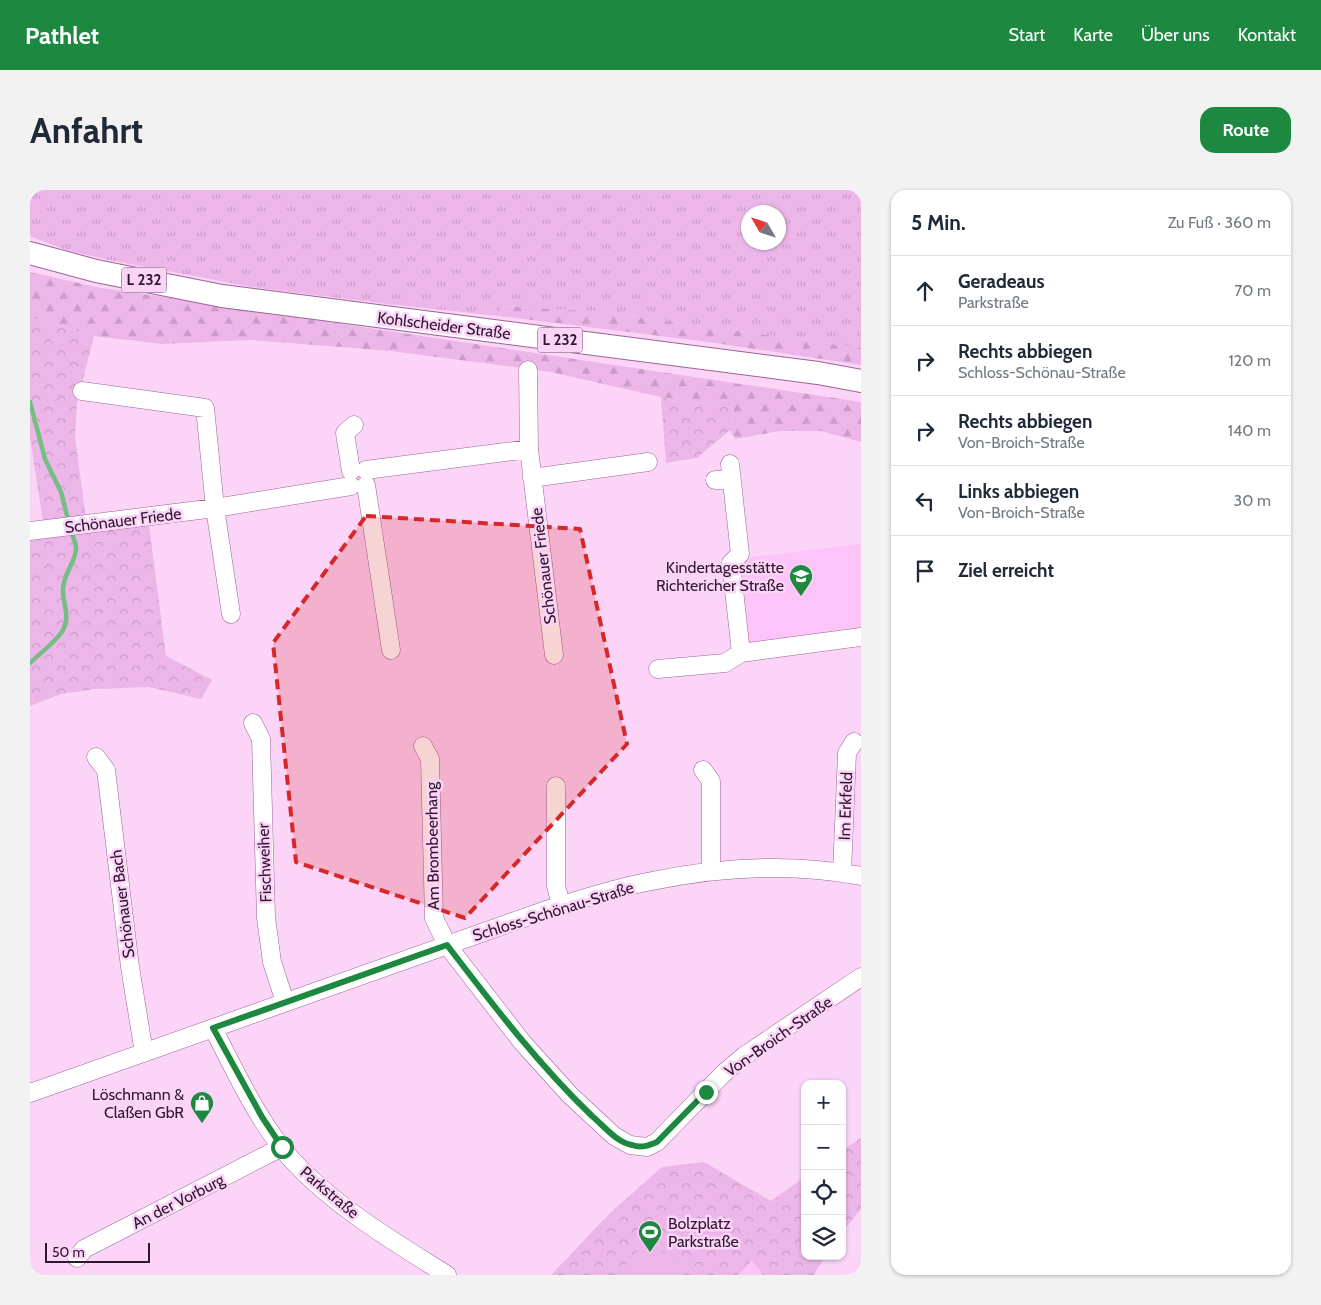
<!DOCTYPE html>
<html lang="de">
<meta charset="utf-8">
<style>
body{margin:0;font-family:Cabin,sans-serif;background:#f2f2f3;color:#1f2937}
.controls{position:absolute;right:15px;bottom:15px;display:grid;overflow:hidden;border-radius:10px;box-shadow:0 1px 4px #0004}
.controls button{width:45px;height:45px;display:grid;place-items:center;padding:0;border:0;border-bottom:1px solid #e0e1e3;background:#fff;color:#1f2937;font:25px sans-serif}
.compass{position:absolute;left:711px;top:15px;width:45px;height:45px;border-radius:50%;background:#fff;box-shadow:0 1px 4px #0004;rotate:309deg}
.scale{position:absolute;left:15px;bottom:12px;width:105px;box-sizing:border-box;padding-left:5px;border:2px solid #2f172e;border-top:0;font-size:14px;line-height:18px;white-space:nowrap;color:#2f172e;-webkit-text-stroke:4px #fbd4f8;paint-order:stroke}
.stop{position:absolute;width:15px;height:15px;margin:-11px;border:4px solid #1d8940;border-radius:50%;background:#fff}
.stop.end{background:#1d8940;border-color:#fff;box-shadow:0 1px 5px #0008}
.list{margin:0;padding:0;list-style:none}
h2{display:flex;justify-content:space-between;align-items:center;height:65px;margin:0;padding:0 20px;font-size:21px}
h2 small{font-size:16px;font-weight:400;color:#747a83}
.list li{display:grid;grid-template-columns:32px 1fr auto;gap:15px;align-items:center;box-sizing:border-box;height:70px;padding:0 20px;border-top:1px solid #e0e1e3}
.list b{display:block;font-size:19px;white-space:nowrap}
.list p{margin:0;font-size:16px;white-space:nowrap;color:#747a83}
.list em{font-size:16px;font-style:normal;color:#747a83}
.icon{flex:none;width:28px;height:28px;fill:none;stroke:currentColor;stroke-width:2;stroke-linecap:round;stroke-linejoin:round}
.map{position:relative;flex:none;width:831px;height:1085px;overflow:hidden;border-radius:15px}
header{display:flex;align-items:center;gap:30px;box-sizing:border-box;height:70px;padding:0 25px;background:#1d8940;color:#fff}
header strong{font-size:24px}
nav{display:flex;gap:28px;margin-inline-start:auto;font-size:18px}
.intro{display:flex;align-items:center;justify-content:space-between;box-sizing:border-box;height:120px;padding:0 30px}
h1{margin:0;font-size:35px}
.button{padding:12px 22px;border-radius:15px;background:#1d8940;color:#fff;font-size:18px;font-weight:700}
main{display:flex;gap:30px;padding:0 30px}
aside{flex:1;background:#fff;border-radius:15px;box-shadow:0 1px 4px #0004}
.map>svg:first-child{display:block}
</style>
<header>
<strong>Pathlet</strong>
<nav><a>Start</a><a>Karte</a><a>Über uns</a><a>Kontakt</a></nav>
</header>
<div class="intro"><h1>Anfahrt</h1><a class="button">Route</a></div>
<main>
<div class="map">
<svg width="831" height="1085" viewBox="0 0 831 1085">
<defs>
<pattern id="grass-tufts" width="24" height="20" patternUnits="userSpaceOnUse" patternTransform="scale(1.25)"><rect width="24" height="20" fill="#ecb6e8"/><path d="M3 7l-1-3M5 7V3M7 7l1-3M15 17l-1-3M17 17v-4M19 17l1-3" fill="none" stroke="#cb9cc7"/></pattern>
<pattern id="forest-firs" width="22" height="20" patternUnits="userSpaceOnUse" patternTransform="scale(1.25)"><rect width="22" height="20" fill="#ecb6e8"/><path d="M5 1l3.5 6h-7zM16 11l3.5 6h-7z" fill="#cb9cc7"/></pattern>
<pattern id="park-crowns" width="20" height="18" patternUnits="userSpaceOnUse" patternTransform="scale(1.25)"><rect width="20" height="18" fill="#ecb6e8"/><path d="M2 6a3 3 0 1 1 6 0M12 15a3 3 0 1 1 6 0" fill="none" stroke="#cb9cc7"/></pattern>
</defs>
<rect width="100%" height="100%" fill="#fbd4f8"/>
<path fill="#fcc4f8" d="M 831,354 L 831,440 L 723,454 L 717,451 L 707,374 L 716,368 Z
M 722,1069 L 733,1085 L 708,1085 Z"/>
<path fill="url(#grass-tufts)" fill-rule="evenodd" d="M 0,0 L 831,0 L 831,158 L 572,122 L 472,116 L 469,126 L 349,113 L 222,97 L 79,70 L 36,60 L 0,46 ZM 718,22 L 748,22 L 748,52 L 718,52 Z"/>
<path fill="url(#forest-firs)" d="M 0,82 L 66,97 L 831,212 L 831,252 L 791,241 L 750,241 L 705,249 L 700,240 L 703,218 L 631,207 L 521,182 L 361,161 L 220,150 L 132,154 L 64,146 L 0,127 Z
M 472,116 L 572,122 L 831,158 L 831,175 L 678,152 L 469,126 Z"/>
<path fill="url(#park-crowns)" d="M 0,127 L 64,146 L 47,212 L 45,247 L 58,343 L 119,335 L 136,466 L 182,490 L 171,509 L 119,497 L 65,499 L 31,504 L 0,516 L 0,347 L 15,345 L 0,247 Z
M 631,207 L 703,218 L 700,240 L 667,268 L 636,273 Z
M 831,948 L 831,1019 L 812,1042 L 812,961 Z
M 674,972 L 741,1011 L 775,987 L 775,1066 L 795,1066 L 784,1085 L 733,1085 L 722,1070 L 708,1085 L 521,1085 L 579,1024 L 632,977 Z"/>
<path fill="#ecb6e8" d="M 617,1049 L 653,1078 L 646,1085 L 587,1085 Z"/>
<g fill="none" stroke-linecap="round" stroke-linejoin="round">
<path stroke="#74be83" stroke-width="4.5" d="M 0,212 L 15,269 L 31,302 L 38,329
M 0,473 C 9,464 27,451 33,440 C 41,426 32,413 33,398 C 34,383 47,369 46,358 C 46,353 43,348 42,343"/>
<g stroke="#9c6298" stroke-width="19">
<path id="minor" d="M 498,180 L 499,259 L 524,465
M 52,201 L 175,218 L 185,318 L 201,424
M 700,274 L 710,364 L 701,373 L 711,463
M 336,280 L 499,259
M 321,281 L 315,243 L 324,235
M 502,288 L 618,272
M 685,290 L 702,290
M 336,295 L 361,460
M 0,341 L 185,318 L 321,296
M 628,479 L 695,473 L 711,463 L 831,447
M 223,533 L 231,549 L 236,728 L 242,772 L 255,812
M 393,556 L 400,569 L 404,728 L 417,755 L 492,852 L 540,905 L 584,946 L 600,955 L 617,957 L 627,952 L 694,883 L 714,866 L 831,787
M 66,567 L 76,580 L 100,777 L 114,863
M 673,580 L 681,591 L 681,681
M 526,596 L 526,696 L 531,715
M 812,683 L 817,563 L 824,552
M 183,838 C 205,881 229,933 261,969 C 305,1017 363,1051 417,1085
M 0,903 L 519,719 C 552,709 587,697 622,691 C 690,677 763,673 831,686
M 47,1068 L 54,1059 L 252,957"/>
</g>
<g stroke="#9c6298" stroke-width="24">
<path id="major" d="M 0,63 L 66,81 L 192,106 L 788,183 L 831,191"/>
</g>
<use href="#minor" stroke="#fff" stroke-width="18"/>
<use href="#major" stroke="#fff" stroke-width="22"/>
</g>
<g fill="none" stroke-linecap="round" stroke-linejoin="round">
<path stroke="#1d8940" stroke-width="6" d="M 252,957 L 232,927 L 183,838 L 417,755 C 463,815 507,873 562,926 C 574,936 586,952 602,955 C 611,958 618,956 627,952 L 676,902"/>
</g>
<path fill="#d62828" fill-opacity="0.2" stroke="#d62828" stroke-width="4" stroke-dasharray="10 6" stroke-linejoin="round" d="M 336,326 L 550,339 L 597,554 L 435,728 L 266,672 L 243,453 Z"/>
<defs>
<g id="school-pin" transform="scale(1.25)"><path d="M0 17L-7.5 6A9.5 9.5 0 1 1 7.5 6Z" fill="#1d8940" stroke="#fbd4f8"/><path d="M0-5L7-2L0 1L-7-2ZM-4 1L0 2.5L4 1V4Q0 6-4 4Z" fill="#fff"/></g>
<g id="shop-pin" transform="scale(1.25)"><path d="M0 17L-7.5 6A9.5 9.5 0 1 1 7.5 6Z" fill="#1d8940" stroke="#fbd4f8"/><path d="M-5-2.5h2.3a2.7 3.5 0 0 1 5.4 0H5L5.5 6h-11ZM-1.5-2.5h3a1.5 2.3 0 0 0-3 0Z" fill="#fff"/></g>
<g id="stadium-pin" transform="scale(1.25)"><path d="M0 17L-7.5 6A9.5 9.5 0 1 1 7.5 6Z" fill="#1d8940" stroke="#fbd4f8"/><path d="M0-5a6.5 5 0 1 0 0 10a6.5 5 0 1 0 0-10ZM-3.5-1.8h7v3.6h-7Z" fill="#fff"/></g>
</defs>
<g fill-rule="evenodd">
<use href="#school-pin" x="771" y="386"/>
<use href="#shop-pin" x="172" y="913"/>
<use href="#stadium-pin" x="620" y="1042"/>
</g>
<g text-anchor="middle" stroke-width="5" stroke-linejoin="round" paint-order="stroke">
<g fill="#fbd4f8" stroke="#6c506b" stroke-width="1">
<rect x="91.5" y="77.5" width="45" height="25" rx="4"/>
<rect x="507.5" y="137.5" width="45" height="25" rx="4"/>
</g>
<g font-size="15" font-weight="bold" fill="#2f172e">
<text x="114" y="95">L 232</text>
<text x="530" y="155">L 232</text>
</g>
<g font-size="16" fill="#2f172e" stroke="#fbd4f8">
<text transform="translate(414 135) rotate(7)" y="6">Kohlscheider Straße</text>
<text transform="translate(93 330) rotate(-7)" y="6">Schönauer Friede</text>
<text transform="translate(513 376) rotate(-97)" y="6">Schönauer Friede</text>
<text transform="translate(815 616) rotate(-88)" y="6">Im Erkfeld</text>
<text transform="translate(402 656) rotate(-91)" y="6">Am Brombeerhang</text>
<text transform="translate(234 673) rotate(-92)" y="6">Fischweiher</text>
<text transform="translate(92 714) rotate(-97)" y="6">Schönauer Bach</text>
<text transform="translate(523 721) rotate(-17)" y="6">Schloss-Schönau-Straße</text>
<text transform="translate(748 846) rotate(-35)" y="6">Von-Broich-Straße</text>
<text transform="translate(300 1002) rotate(40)" y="6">Parkstraße</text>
<text transform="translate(148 1011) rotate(-27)" y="6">An der Vorburg</text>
</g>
<g font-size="16" fill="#2f172e" stroke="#fbd4f8" text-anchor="end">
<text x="754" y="383">Kindertagesstätte<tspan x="754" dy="18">Richtericher Straße</tspan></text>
<text x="154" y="910">Löschmann &amp;<tspan x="154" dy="18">Claßen GbR</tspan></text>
<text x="638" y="1039" text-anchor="start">Bolzplatz<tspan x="638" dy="18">Parkstraße</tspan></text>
</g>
</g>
</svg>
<div class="controls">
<button>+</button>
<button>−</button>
<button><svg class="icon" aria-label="locate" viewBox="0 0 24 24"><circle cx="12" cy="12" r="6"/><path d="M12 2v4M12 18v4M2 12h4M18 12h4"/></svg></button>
<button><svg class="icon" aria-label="layers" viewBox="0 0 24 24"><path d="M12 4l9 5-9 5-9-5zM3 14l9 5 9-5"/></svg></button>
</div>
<svg class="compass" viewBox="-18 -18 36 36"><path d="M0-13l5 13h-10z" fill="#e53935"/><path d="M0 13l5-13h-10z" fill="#747a83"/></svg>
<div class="scale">50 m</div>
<div class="stop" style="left:252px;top:957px"></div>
<div class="stop end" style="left:676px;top:902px"></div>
</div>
<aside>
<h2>5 Min.<small>Zu Fuß · 360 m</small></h2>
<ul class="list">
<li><svg class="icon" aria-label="ahead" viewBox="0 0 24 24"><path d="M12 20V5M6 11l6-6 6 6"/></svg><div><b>Geradeaus</b><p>Parkstraße</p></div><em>70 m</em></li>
<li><svg class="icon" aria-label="right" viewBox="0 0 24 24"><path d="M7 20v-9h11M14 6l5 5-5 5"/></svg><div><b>Rechts abbiegen</b><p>Schloss-Schönau-Straße</p></div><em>120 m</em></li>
<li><svg class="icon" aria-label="right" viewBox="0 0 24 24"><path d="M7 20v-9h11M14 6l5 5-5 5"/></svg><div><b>Rechts abbiegen</b><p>Von-Broich-Straße</p></div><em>140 m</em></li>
<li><svg class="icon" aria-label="left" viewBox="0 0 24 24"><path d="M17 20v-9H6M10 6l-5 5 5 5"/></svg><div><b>Links abbiegen</b><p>Von-Broich-Straße</p></div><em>30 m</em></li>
<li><svg class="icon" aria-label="arrive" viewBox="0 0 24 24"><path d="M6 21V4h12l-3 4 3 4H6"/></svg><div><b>Ziel erreicht</b></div></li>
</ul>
</aside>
</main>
